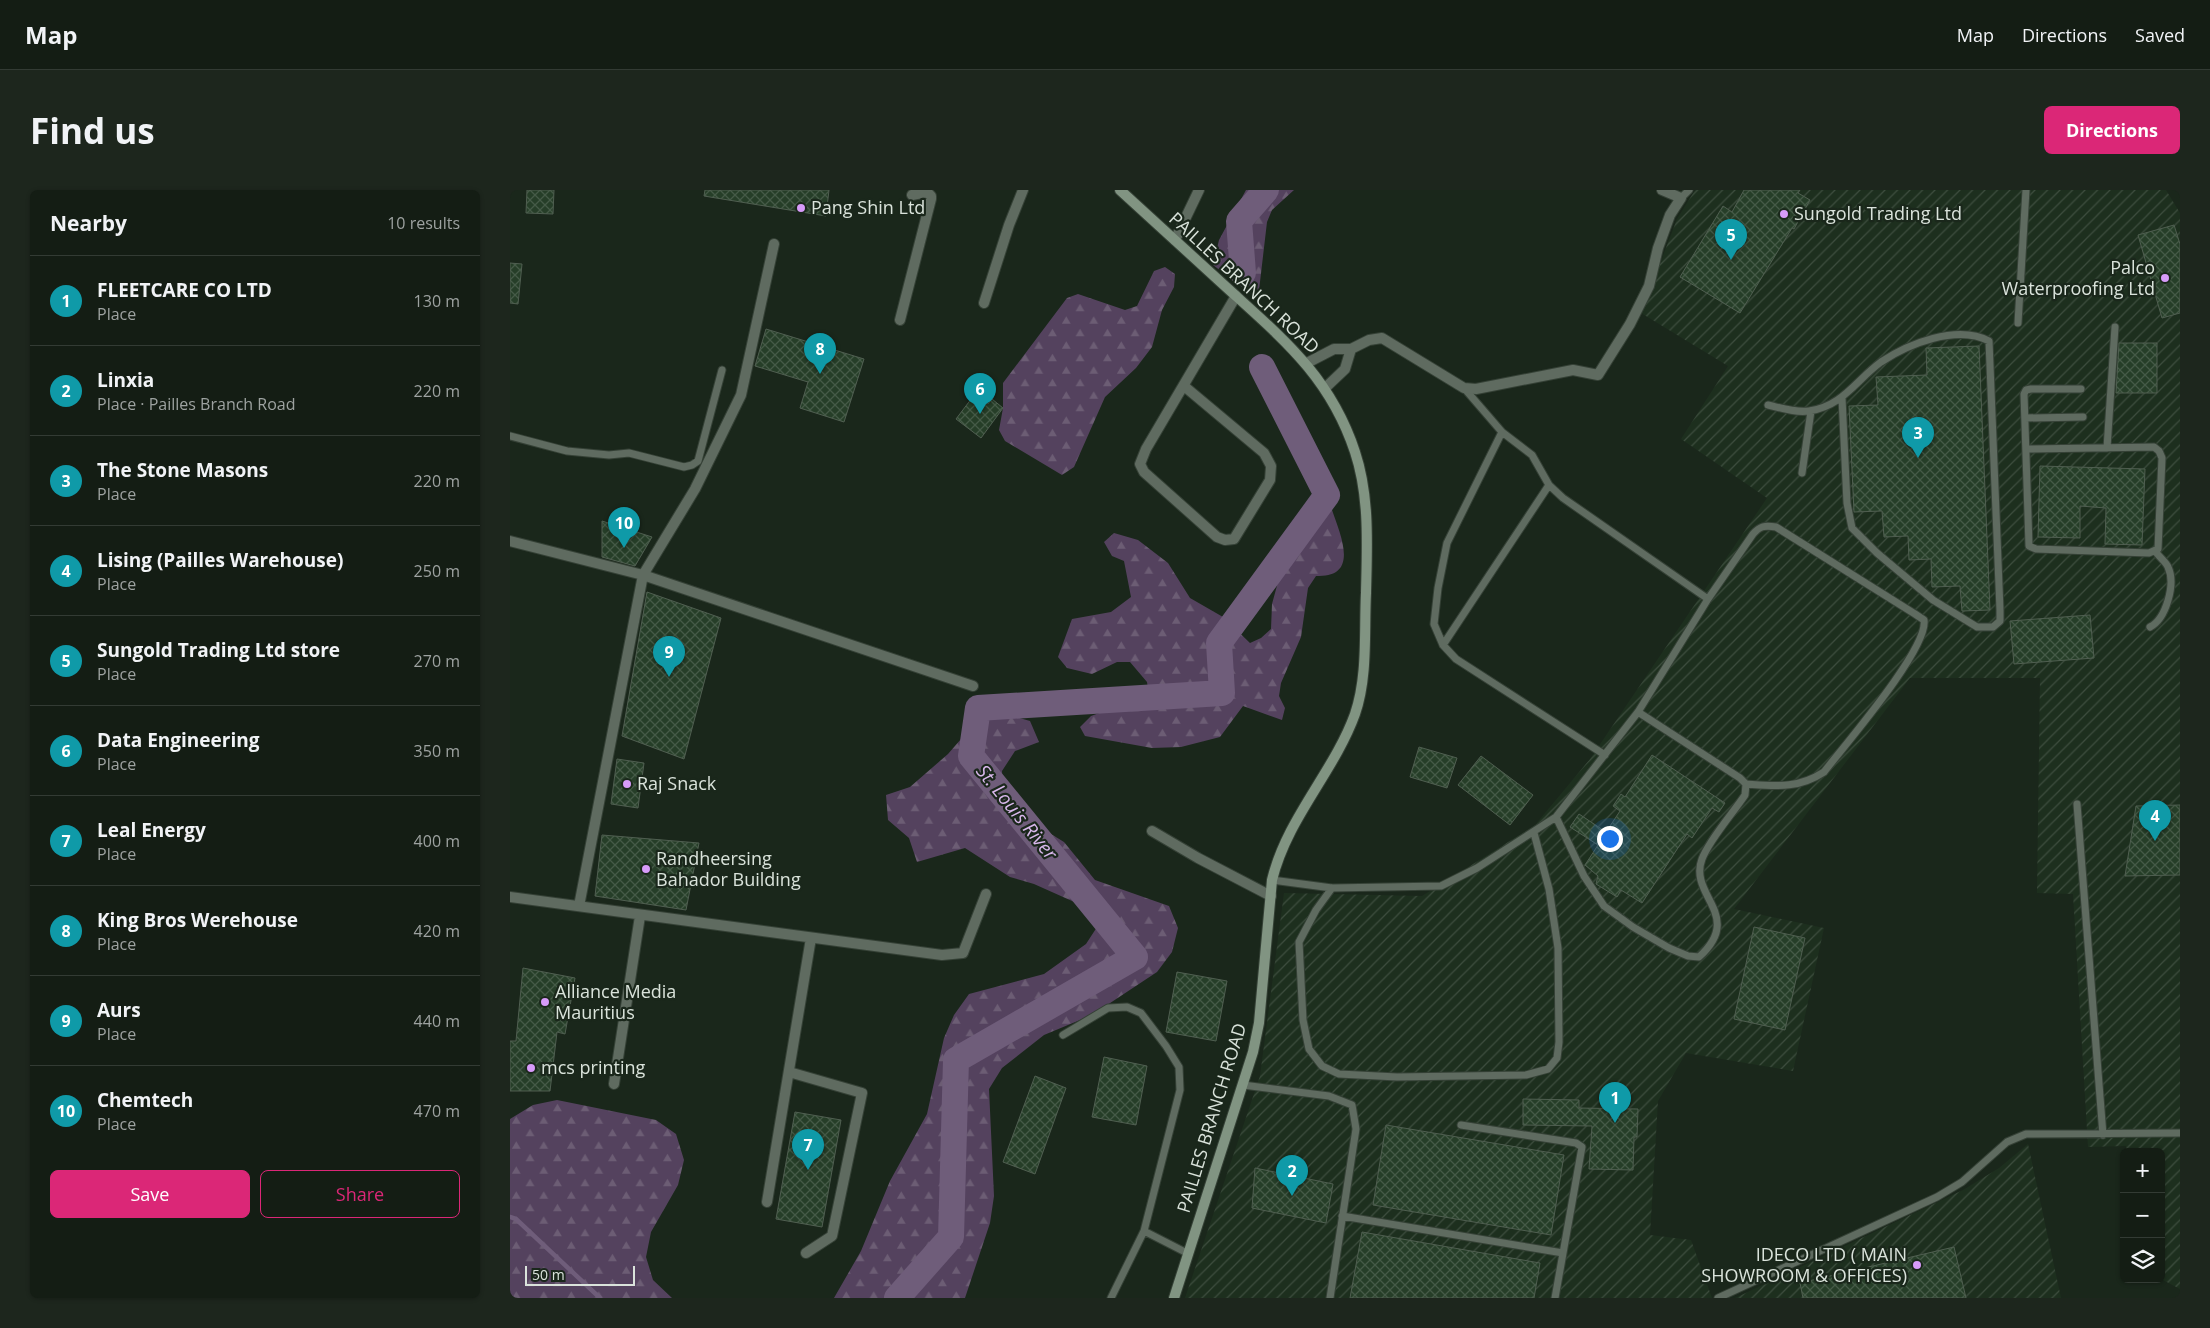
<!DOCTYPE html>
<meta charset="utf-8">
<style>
body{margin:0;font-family:"Open Sans",sans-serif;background:#1d261d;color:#f1f3f6}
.controls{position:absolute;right:15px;bottom:15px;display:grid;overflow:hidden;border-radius:8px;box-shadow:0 1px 4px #0004}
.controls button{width:45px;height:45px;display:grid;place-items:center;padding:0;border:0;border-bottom:1px solid #333b34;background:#141d14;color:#f1f3f6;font:25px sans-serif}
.scale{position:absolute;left:15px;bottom:12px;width:110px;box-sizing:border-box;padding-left:5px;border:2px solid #dae3db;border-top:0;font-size:14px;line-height:18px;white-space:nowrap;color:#dae3db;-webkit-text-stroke:4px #1a271b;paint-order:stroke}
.you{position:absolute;left:1099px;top:648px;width:18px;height:18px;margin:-12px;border:4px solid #fff;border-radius:50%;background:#1a73e8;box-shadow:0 0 0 8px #1a73e833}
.badge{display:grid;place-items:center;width:32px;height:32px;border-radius:50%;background:#db2777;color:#fff;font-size:16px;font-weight:700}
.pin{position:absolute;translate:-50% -41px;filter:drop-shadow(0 1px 2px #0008)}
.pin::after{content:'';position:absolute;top:26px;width:18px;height:15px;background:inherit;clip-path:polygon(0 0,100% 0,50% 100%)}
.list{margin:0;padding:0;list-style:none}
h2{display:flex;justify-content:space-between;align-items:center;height:65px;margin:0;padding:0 20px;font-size:21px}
h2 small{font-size:16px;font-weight:400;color:#9da2a0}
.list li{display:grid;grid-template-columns:32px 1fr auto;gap:15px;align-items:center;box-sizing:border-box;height:90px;padding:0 20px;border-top:1px solid #333b34}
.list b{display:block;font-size:19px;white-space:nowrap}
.list p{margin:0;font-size:16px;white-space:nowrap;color:#9da2a0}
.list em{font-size:16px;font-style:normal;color:#9da2a0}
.actions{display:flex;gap:10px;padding:15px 20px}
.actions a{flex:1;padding:11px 0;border:1px solid #db2777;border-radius:8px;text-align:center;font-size:18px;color:#db2777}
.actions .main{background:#db2777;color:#fff}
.icon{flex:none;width:28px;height:28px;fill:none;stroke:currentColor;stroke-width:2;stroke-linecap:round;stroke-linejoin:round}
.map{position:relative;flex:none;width:1670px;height:1108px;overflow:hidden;border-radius:8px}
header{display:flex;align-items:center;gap:30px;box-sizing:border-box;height:70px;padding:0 25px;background:#141d14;border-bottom:1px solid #333b34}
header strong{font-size:24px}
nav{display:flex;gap:28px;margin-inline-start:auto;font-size:18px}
.intro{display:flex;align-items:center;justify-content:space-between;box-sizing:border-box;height:120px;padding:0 30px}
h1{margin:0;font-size:35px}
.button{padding:12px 22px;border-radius:8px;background:#db2777;color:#fff;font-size:18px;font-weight:700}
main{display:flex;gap:30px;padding:0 30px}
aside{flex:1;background:#141d14;border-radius:8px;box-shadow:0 1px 4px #0004}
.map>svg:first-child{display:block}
</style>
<header>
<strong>Map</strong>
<nav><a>Map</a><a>Directions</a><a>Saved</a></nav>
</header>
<div class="intro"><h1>Find us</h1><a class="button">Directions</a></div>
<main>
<aside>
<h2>Nearby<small>10 results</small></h2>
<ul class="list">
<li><span class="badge" style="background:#0f9aa8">1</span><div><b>FLEETCARE CO LTD</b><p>Place</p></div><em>130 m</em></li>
<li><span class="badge" style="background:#0f9aa8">2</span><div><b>Linxia</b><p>Place · Pailles Branch Road</p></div><em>220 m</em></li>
<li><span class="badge" style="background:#0f9aa8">3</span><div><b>The Stone Masons</b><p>Place</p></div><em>220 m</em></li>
<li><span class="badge" style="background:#0f9aa8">4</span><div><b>Lising (Pailles Warehouse)</b><p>Place</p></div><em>250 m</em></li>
<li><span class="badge" style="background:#0f9aa8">5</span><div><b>Sungold Trading Ltd store</b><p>Place</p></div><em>270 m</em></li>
<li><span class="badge" style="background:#0f9aa8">6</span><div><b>Data Engineering</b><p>Place</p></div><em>350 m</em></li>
<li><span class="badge" style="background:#0f9aa8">7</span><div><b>Leal Energy</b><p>Place</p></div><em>400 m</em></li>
<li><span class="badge" style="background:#0f9aa8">8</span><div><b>King Bros Werehouse</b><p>Place</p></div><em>420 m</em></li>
<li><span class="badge" style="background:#0f9aa8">9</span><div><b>Aurs</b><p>Place</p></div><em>440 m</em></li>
<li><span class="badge" style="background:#0f9aa8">10</span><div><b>Chemtech</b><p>Place</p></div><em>470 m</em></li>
</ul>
<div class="actions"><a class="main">Save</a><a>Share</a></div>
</aside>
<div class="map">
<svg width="1670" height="1108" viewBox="0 0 1670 1108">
<defs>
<pattern id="industrial-furrows" width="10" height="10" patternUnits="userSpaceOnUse" patternTransform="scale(1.25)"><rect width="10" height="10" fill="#1d2f1e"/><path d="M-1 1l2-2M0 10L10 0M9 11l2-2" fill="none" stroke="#3d4d3e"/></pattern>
<pattern id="forest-firs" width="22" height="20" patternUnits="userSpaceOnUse" patternTransform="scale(1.25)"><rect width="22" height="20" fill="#54425e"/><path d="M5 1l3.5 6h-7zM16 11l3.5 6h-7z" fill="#6c5d74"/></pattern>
<pattern id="building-cross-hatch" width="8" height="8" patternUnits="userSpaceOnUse" patternTransform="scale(1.25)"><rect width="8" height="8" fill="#263e28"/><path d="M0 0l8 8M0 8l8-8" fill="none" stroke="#455a47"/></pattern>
</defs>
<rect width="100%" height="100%" fill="#1a271b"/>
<path fill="url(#industrial-furrows)" d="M 1185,0 L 1656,0 L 1670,23 L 1670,1099 L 1651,1089 L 1651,962 L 1617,962 L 1616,956 L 1578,957 L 1563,704 L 1527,703 L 1530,488 L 1400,488 L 1224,719 L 1314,738 L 1283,881 L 1176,863 L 1148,911 L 1140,1045 L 1181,1050 L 1202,1108 L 675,1108 L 750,886 L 774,703 L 912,706 L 1025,635 L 1080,569 L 1257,308 L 1171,249 L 1218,176 L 1131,123 L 1167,29 Z
M 1518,954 L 1551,1108 L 1225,1108 L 1453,1000 L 1489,978 Z"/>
<path fill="url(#forest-firs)" d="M 736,0 L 784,0 L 762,20 L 757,32 L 748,109 L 703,75 L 709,50 Z
M 655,77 L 665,84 L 664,97 L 652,120 L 642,157 L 626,178 L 595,207 L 564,277 L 552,285 L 495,251 L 489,240 L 493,218 L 493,193 L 557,108 L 568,104 L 615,120 L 627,116 L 644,81 Z
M 822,320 C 831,346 850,388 806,386 L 798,398 L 791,447 L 771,493 L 769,506 L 775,518 L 772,530 L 733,516 L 710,547 L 671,557 L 642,558 L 575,546 L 570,537 L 581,526 L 639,505 L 637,492 L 620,472 L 607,472 L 582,484 L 557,478 L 548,467 L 562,429 L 601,422 L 621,407 L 614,371 L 602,366 L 594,352 L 604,343 L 628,350 L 658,373 L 680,408 L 713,427 L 740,453 L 751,448 L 761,439 L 762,414 L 786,326 Z
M 496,524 L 520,531 L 529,552 L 505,561 L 492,581 L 493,606 L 510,625 L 554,652 L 585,690 L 659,716 L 668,738 L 662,762 L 647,782 L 582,825 L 534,845 L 492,878 L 479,899 L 484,1006 L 480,1033 L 455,1108 L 324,1108 L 351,1061 L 380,991 L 417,924 L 434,848 L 444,825 L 459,804 L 534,784 L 576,754 L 589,734 L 571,715 L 524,694 L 500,687 L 455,658 L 407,672 L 399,648 L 378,630 L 376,605 L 400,597 L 438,564 L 471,526 Z
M 47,910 L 146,930 L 166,944 L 174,970 L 168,995 L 141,1042 L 136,1067 L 143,1090 L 162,1108 L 0,1108 L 0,929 L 23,915 Z"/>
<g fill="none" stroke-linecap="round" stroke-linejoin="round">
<path stroke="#6f5d7a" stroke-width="4.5" d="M 0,1027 L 6,1029 L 90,1108"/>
<path stroke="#6f5d7a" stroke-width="26" d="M 733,83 L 729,31 L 756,0
M 387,1108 L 441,1047 L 446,870 L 625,767 L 461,566 L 468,518 L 712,503 L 709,453 L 817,305 L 752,177"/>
</g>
<path fill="url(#building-cross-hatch)" stroke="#505f51" d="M 17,0 L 44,0 L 43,24 L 16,23 Z
M 195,0 L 319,0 L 316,26 L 194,6 Z
M 1234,0 L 1290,0 L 1288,3 L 1300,10 L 1284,39 L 1282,38 L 1230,123 L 1170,87 L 1213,16 L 1222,22 Z
M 1664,35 L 1670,54 L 1670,123 L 1652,128 L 1628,45 Z
M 0,73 L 12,74 L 8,114 L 0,113 Z
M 256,139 L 354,169 L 334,232 L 290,218 L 298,192 L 245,176 Z
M 1609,153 L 1647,153 L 1647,203 L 1606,203 Z
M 1469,156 L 1480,420 L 1452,421 L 1450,396 L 1422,397 L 1421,369 L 1399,370 L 1398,346 L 1374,347 L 1372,321 L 1344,322 L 1339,216 L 1368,215 L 1366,187 L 1417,185 L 1416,158 Z
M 465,204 L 478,214 L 482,209 L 493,218 L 471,248 L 446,229 Z
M 1530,276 L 1635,279 L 1632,355 L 1595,354 L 1596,318 L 1570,316 L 1570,348 L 1528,347 Z
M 92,331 L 142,347 L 125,376 L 92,367 Z
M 137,402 L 211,428 L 174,569 L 112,546 Z
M 1580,425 L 1584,468 L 1504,474 L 1500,431 Z
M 909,557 L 947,568 L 937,598 L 900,587 Z
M 1142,565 L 1215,613 L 1209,622 L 1202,618 L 1182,648 L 1177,644 L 1132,713 L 1111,700 L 1107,707 L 1086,694 L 1088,686 L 1075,675 L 1088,655 L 1060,637 L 1069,624 L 1096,642 L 1110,621 L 1103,616 L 1111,604 L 1115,607 Z
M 971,566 L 1023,605 L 1000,635 L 948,595 Z
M 107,569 L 134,573 L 128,618 L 101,614 Z
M 1670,615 L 1670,685 L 1615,686 L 1626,616 Z
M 92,645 L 189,653 L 176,720 L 85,706 Z
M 1244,737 L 1295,748 L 1275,840 L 1224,829 Z
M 13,778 L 65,788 L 55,844 L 47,842 L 40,901 L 0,901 L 0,851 L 6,851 Z
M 667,782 L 717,791 L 706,851 L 656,842 Z
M 594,867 L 637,876 L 626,935 L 582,927 Z
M 525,886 L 556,898 L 525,984 L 493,972 Z
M 1013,909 L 1069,910 L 1069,918 L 1128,919 L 1127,947 L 1124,947 L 1123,980 L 1079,979 L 1082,936 L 1013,935 Z
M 285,922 L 331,930 L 312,1037 L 266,1029 Z
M 876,935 L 1054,965 L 1041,1045 L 863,1015 Z
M 745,978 L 823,994 L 816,1033 L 742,1018 Z
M 852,1042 L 1030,1073 L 1024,1108 L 840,1108 Z
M 1444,1057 L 1456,1108 L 1293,1108 L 1290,1093 Z"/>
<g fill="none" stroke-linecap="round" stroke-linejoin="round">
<g stroke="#354136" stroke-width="9">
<path id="lane" d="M 1171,8 L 1179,0
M 1508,133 L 1516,0
M 954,198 L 992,242 L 937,353 L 928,398 L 924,434 L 933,455 L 946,469 L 1095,565
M 1258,215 C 1271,218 1286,223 1299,221 C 1333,216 1346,190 1371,172 C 1398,154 1447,134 1479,151 L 1490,420 L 1490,431 L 1483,437 L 1467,437 L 1423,410 L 1367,363 L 1342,338 L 1337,313 L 1332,208
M 1515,228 L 1573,227
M 992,242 L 1022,265 L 1039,295 L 1053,308 L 1198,409
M 0,246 L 57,261 L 99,265 L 119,263 L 174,277 L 182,275 L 188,271 L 212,180
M 1597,258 L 1605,137
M 1517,259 L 1644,257 L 1649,261 L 1652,268 L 1648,359 L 1639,363 L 1526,359 L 1519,356 L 1514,204 L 1516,200 L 1521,199 L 1571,199
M 1292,283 L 1301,221
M 1640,437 C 1656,429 1666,394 1658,377 C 1656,372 1649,367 1646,362
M 933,455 L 1039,295
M 1567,614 L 1593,945
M 1046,627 L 1074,686 L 1094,716 L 1123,737 L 1159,758 L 1178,766 L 1189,767 C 1235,725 1178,706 1192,669 C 1199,650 1223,623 1235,605 L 1236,594 L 1230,588 L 1128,522
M 762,690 L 822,698 L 931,696 L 967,678 L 1046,627 L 1128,522 L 1198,409 L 1243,344 C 1250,336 1255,335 1266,337 L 1405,424 L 1414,430 C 1419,458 1334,556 1314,582 C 1288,599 1266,596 1236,594
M 822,698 L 806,720 L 789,752 L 793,830 L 799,859 L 812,876 L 829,884 L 887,887 L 1016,885 L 1038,879 L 1047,868 L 1049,852 L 1048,758 L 1039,699 L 1024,643
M 553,845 L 598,818 L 617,817 L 631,823 L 656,856 L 669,877 L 670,900 L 634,1041 L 601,1108
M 733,895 L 819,906 L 842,915 L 846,939 L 820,1108
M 951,935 L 1066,953 L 1072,957 L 1045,1108
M 832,1026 L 1053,1063
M 634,1041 L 677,1063
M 1208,1108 L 1427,1007 L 1452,992 L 1497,952 L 1516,944 L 1670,943"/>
</g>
<g stroke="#354136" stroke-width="12">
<path id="street" d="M 665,50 L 689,0
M 474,113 L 499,35 L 513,0
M 390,130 L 421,9 L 421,6 L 417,2 L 402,5
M 797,173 L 824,159 L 841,159 L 859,150 L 872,148 L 954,198 L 966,199 L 1063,180 L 1088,185 L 1120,134 L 1139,96 L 1148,58 L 1160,25 L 1171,8 L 1152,0
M 674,196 L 754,263 L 761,276 L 760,290 L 724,349 L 715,350 L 707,347 L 634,282 L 630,274 L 636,259 L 726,106
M 815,198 L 835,179 L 841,159
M 0,351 L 133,385 L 463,496
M 642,641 L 688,668 L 761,706
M 0,707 L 432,765 L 453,763 L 476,704
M 69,716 L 133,385 L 185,299 L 231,205 L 264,54
M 279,882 L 352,903 L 322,1046 L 296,1063
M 104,894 L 130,726
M 257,1012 L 301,748"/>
</g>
<g stroke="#354136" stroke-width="12">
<path id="secondary" d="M 610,0 C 645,32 680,64 715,96 C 772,148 820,186 845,262 C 860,307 857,357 856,403 C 854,442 858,486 845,524 C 824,582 777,628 762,690 L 749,833 L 743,862 L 664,1108"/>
</g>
<use href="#lane" stroke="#5f6b60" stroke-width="7"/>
<use href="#street" stroke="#5f6b60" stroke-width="10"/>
<use href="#secondary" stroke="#819482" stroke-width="10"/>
</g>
<g fill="#d79bf9" stroke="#1a271b" stroke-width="2">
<circle cx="291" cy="18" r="5"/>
<circle cx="1274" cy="24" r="5"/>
<circle cx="1655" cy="88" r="5"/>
<circle cx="117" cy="594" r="5"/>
<circle cx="136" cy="679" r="5"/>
<circle cx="35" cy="812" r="5"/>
<circle cx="21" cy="878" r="5"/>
<circle cx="1407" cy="1075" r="5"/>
</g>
<g text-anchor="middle" stroke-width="4.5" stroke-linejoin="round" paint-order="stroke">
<g font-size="18" fill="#dae3db" stroke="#1a271b" text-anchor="start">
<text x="301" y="24">Pang Shin Ltd</text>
<text x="1284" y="30">Sungold Trading Ltd</text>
<text x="1645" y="84" text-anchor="end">Palco<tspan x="1645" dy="21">Waterproofing Ltd</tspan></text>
<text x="127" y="600">Raj Snack</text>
<text x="146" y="675">Randheersing<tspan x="146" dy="21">Bahador Building</tspan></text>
<text x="45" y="808">Alliance Media<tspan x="45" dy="21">Mauritius</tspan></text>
<text x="31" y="884">mcs printing</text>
<text x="1397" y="1071" text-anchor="end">IDECO LTD ( MAIN<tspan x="1397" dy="21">SHOWROOM &amp; OFFICES)</tspan></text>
</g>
<g font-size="18" fill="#dae3db" stroke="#1a271b">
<text transform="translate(734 93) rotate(43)" y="6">PAILLES BRANCH ROAD</text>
<text transform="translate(702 928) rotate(-73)" y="6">PAILLES BRANCH ROAD</text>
</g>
<g font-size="19" font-style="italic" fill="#d9b8ec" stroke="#1a271b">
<text transform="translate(507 622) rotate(51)" y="7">St. Louis River</text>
</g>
</g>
</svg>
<div class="controls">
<button>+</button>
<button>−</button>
<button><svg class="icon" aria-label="layers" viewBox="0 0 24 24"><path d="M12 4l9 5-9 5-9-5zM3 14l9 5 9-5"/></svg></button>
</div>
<div class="scale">50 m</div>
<div class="you"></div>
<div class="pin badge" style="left:1105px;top:933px;background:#0f9aa8">1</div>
<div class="pin badge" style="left:782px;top:1006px;background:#0f9aa8">2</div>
<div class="pin badge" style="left:1408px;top:268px;background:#0f9aa8">3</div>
<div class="pin badge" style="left:1645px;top:651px;background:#0f9aa8">4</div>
<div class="pin badge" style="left:1221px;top:70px;background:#0f9aa8">5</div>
<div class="pin badge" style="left:470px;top:224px;background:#0f9aa8">6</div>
<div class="pin badge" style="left:298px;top:980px;background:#0f9aa8">7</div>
<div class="pin badge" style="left:310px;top:184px;background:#0f9aa8">8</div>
<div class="pin badge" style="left:159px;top:487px;background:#0f9aa8">9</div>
<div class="pin badge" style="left:114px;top:358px;background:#0f9aa8">10</div>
</div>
</main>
